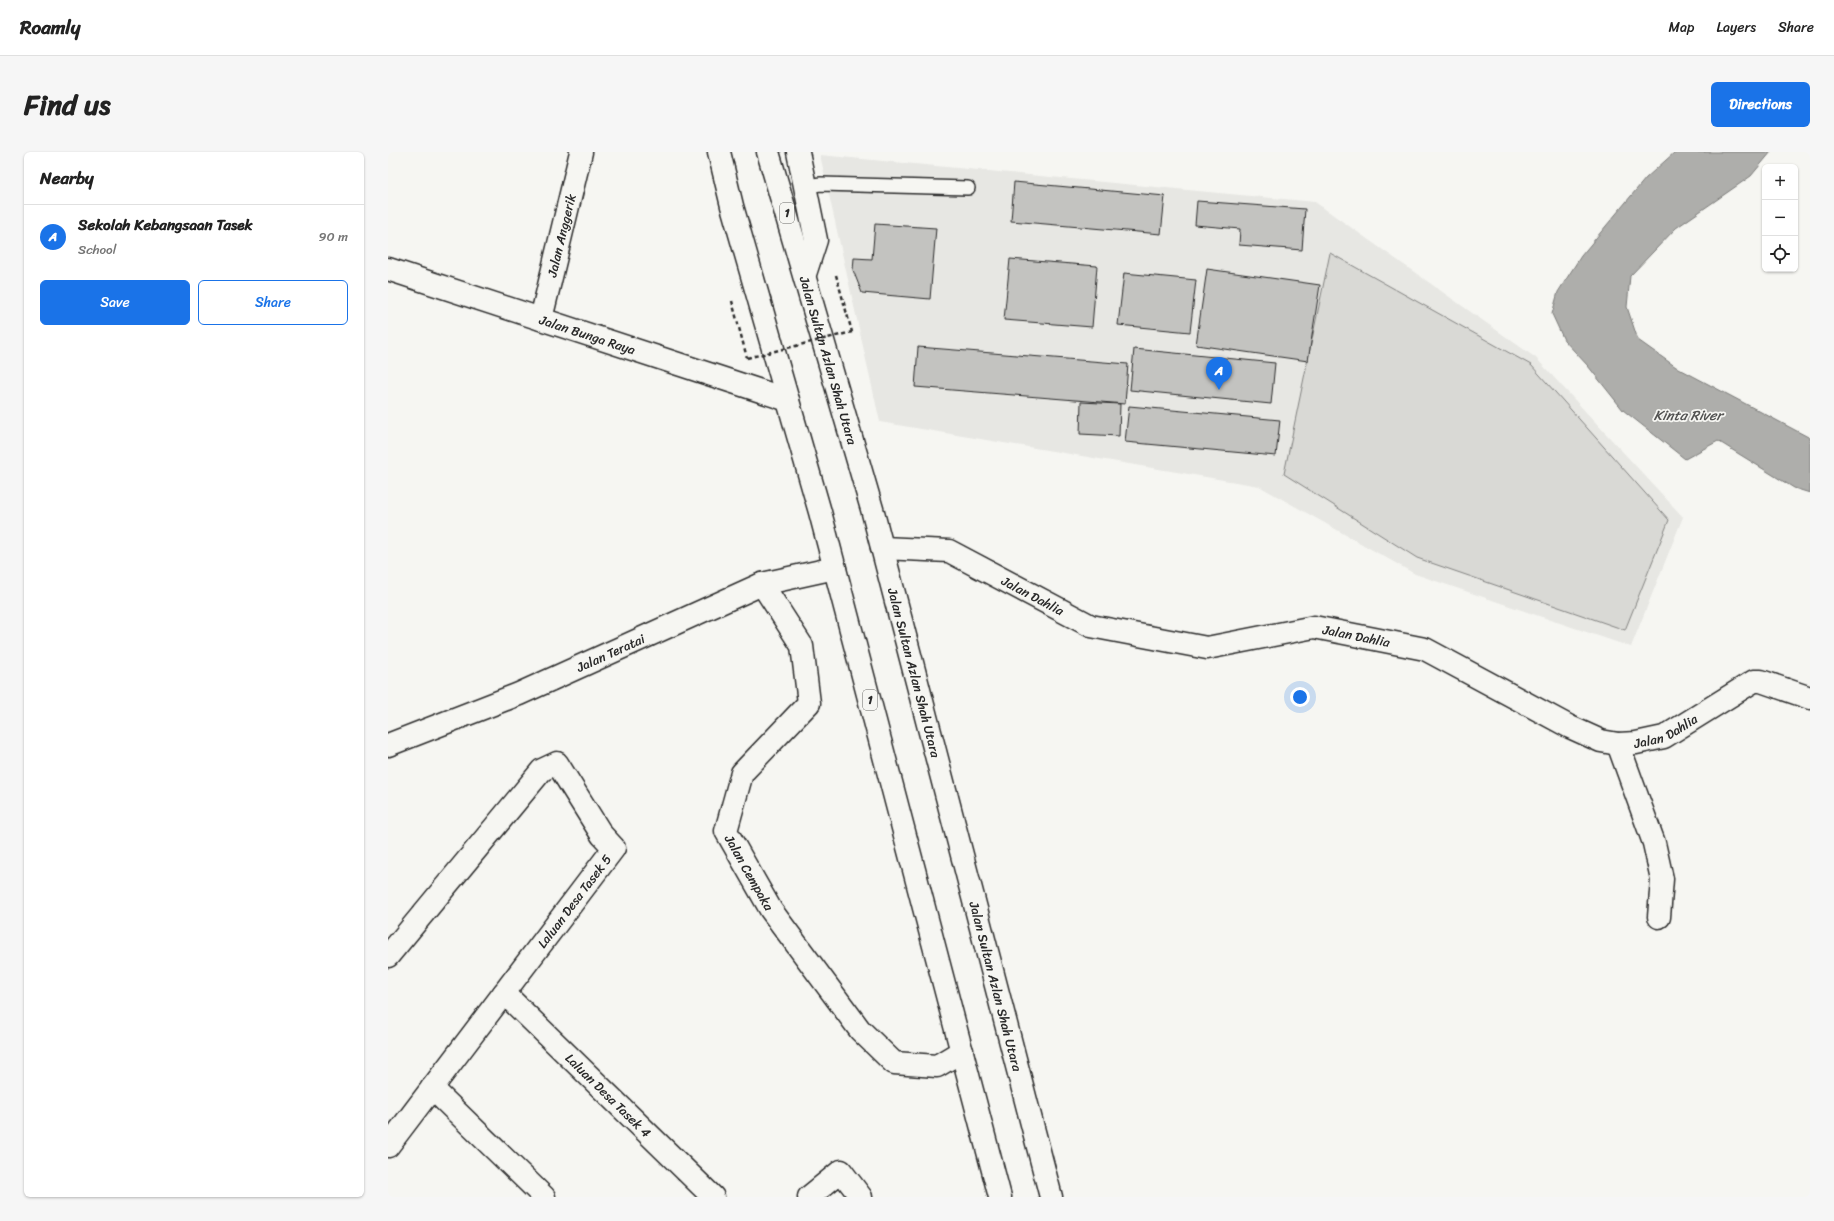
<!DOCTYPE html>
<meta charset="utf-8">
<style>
body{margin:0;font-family:Sriracha,sans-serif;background:#f6f6f6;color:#222}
.controls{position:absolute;right:12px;top:12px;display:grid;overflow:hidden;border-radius:6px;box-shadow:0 1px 3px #0004}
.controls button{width:36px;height:36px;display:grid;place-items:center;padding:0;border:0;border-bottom:1px solid #e0e0e0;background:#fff;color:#222;font:20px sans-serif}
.you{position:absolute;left:912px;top:545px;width:14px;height:14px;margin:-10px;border:3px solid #fff;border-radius:50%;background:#1a73e8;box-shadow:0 0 0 6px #1a73e833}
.badge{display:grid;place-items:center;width:26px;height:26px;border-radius:50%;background:#1a73e8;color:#fff;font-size:13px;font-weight:700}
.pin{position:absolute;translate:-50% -33px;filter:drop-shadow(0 1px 2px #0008)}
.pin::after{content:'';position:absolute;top:21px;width:14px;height:12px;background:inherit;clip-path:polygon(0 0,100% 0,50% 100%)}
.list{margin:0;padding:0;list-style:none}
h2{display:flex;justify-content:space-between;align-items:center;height:52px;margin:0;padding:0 16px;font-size:17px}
h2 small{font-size:13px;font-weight:400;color:#767676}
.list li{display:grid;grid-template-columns:26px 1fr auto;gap:12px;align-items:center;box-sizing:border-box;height:64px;padding:0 16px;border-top:1px solid #e0e0e0}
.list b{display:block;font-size:15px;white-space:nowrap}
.list p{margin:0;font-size:13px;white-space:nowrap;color:#767676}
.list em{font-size:13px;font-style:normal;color:#767676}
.actions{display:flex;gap:8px;padding:12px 16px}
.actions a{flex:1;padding:9px 0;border:1px solid #1a73e8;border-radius:6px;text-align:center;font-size:14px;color:#1a73e8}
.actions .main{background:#1a73e8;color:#fff}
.icon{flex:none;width:22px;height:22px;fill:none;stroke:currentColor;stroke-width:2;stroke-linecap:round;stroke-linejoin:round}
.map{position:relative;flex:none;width:1422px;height:1045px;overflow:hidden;border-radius:6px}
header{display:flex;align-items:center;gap:24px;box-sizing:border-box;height:56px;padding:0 20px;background:#fff;border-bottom:1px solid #e0e0e0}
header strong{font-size:19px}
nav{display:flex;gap:22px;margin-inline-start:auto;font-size:14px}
.intro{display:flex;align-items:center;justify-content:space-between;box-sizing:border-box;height:96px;padding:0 24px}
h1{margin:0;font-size:28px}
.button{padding:10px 18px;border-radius:6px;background:#1a73e8;color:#fff;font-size:14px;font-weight:700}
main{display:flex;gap:24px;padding:0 24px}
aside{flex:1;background:#fff;border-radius:6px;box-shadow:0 1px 3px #0004}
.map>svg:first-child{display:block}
</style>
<header>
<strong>Roamly</strong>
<nav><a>Map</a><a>Layers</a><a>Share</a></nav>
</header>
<div class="intro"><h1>Find us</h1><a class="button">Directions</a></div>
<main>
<aside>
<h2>Nearby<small></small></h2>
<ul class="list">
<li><span class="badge">A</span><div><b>Sekolah Kebangsaan Tasek</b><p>School</p></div><em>90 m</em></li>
</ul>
<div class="actions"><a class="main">Save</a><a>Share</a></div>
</aside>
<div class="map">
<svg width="1422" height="1045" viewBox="0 0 1422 1045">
<rect width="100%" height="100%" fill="#f6f6f2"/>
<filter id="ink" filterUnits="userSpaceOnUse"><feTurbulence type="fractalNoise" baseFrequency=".025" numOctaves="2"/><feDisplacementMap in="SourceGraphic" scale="8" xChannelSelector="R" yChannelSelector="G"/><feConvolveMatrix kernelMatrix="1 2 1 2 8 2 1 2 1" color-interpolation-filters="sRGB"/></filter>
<g filter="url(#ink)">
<path fill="#e7e7e3" d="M 432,3 L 927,50 L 1148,206 L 1295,365 L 1243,495 L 1027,422 L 871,334 L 492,270 Z"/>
<path fill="#d9d9d5" stroke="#828280" d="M 942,101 L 1143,213 L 1281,368 L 1237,478 L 1029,406 L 896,322 Z"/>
<path fill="#aeaeab" stroke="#7a7a78" d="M 1287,0 L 1383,0 L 1363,24 L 1288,76 L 1242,124 L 1239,155 L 1250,188 L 1288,215 L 1422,286 L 1422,341 L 1406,336 L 1330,289 L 1297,307 L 1235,258 L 1200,214 L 1176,188 L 1164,162 L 1170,140 L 1193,104 L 1258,26 Z"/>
<path fill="#c3c3c0" stroke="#2b2b2b" d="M 626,30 L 777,44 L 773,82 L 623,69 Z
M 809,49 L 917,57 L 914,98 L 851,93 L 852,77 L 807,73 Z
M 487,72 L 548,76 L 542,147 L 474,141 L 465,118 L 466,106 L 484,107 Z
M 622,107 L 709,114 L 704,175 L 616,168 Z
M 819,117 L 932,133 L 920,209 L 808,193 Z
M 736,121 L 808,128 L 802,180 L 730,173 Z
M 530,195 L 740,212 L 737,252 L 527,235 Z
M 746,197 L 887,211 L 883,252 L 742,238 Z
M 693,250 L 732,252 L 731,284 L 692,282 Z
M 741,254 L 892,268 L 888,304 L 737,290 Z"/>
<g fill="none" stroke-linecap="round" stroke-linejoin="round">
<g stroke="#2b2b2b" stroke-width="16">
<path id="service" d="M 417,34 L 433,32 L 580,36"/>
</g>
<g stroke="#2b2b2b" stroke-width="25">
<g id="minor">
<path d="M 410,0 L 428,88 L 417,122"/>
<path id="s1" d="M 0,117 L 400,248"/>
<path id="s2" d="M 153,167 L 193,0"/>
<path id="s3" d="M 494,396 L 561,399 L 703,474 L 819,496 L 926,475 L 1037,497 L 1182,575 L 1213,589 L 1230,592 L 1248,591 L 1276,585 L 1366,529 L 1373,529 L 1422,546"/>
<path id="s4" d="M 374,432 L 414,494 L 421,551 L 354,621 L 338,679 L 383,758 L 472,878 L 506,911 L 549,914 L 574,899"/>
<path d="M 1230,592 L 1266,691 L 1274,727 L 1271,765"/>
<path id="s5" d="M 0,593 L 131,542 L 374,432 L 447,416"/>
<path d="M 0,804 L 154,618 L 169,611 L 214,683 L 226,696 L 0,994"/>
<path id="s6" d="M 116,841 L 325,1045"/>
<path d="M 44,936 L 156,1045"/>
<path d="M 421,1045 L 453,1019 L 473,1045"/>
</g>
</g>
<g stroke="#2b2b2b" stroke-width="25">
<g id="primary">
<path d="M 331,0 L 344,54 L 432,360 L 612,1045"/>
<path id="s7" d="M 380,0 L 484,357 L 663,1045"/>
</g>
</g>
<path stroke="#2b2b2b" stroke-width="2.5" stroke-dasharray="4 3" stroke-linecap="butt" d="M 448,123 L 464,180
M 344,149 L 359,206"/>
<use href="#service" stroke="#f6f6f2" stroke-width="13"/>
<use href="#minor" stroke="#f6f6f2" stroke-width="22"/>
<use href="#primary" stroke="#f6f6f2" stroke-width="22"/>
<path stroke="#2b2b2b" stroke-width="2.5" stroke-dasharray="4 3" stroke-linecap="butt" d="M 359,206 L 464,180"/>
</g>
</g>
<g text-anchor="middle" stroke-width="3.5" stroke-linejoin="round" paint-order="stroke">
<g fill="#f6f6f2" stroke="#686867" stroke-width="1">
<rect x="392" y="51" width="14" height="20" rx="3"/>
<rect x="475" y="538" width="14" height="20" rx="3"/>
</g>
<g font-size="12" font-weight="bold" fill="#2b2b2b">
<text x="399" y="65">1</text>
<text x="482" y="552">1</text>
</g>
<g font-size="13" fill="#2b2b2b" stroke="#f6f6f2">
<text dy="5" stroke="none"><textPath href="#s2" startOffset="86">Jalan Anggerik</textPath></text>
<text dy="5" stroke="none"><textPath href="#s1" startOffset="210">Jalan Bunga Raya</textPath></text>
<text dy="5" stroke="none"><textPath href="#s7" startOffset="217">Jalan Sultan Azlan Shah Utara</textPath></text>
<text dy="5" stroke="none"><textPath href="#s3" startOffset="162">Jalan Dahlia</textPath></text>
<text dy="5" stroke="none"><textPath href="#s3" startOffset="498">Jalan Dahlia</textPath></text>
<text dy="5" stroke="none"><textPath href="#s5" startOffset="241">Jalan Teratai</textPath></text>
<text dy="5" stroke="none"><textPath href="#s7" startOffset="541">Jalan Sultan Azlan Shah Utara</textPath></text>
<text dy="5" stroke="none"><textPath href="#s3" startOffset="834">Jalan Dahlia</textPath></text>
<text dy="5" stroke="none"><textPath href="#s4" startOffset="336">Jalan Cempaka</textPath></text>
<text transform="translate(186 749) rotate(-53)" y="5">Laluan Desa Tasek 5</text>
<text dy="5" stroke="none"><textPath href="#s7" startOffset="865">Jalan Sultan Azlan Shah Utara</textPath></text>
<text dy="5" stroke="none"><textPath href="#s6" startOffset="146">Laluan Desa Tasek 4</textPath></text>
</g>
<g font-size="14" font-style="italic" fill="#525251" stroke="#f6f6f2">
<text x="1300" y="268">Kinta River</text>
</g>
</g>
</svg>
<div class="controls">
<button>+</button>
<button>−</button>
<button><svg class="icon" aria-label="locate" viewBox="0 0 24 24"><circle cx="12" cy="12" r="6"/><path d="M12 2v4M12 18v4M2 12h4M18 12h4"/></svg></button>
</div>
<div class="you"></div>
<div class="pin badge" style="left:831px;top:238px">A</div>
</div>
</main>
